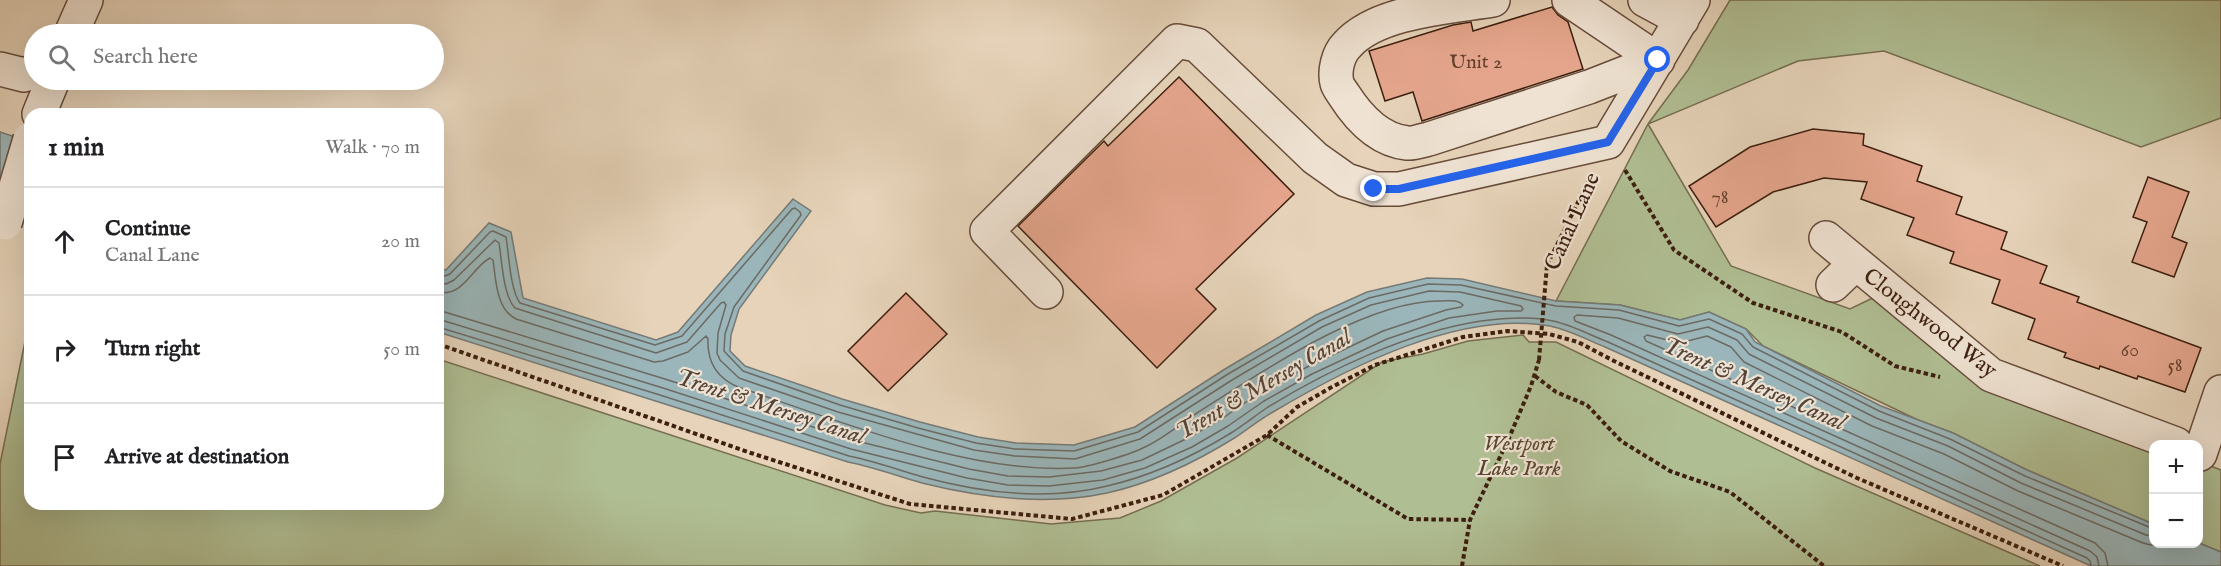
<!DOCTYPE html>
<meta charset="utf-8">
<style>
body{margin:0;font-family:"IM FELL English",serif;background:#f6f6f6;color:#202124}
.controls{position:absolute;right:18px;bottom:18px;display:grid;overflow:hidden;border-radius:12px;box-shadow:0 6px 24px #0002}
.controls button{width:54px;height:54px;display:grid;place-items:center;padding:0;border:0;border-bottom:2px solid #e0e0e0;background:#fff;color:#202124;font:30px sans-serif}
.stop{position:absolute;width:18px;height:18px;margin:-14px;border:4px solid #2563eb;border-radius:50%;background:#fff}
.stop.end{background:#2563eb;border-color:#fff;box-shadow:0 2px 6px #0008}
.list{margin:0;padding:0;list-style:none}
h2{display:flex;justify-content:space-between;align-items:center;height:78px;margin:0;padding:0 24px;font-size:26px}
h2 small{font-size:20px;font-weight:400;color:#757577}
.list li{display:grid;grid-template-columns:39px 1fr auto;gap:18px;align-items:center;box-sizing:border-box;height:108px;padding:0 24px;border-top:2px solid #e0e0e0}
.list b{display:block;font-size:22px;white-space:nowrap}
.list p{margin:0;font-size:20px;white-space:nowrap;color:#757577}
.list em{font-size:20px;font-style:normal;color:#757577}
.icon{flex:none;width:33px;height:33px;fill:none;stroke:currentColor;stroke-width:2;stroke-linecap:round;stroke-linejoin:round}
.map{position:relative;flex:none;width:2221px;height:566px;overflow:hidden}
.search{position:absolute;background:#fff;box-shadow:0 6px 24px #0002;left:24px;top:24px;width:420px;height:66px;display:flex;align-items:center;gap:15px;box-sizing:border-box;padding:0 21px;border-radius:33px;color:#757577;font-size:22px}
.panel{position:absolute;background:#fff;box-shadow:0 6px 24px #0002;left:24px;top:108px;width:420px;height:402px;border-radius:18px}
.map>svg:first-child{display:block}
</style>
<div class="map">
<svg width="2221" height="566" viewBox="0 0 2221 566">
<rect width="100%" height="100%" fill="#e6d3b9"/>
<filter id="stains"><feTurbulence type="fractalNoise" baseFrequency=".00333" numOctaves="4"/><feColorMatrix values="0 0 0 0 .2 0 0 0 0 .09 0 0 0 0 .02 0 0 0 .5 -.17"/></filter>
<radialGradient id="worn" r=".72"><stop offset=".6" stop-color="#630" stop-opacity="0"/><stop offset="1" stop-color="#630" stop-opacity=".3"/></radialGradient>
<path fill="#b0be93" stroke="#766e51" stroke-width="1.5" d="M 1730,0 L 2221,0 L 2221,118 L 2141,147 L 1884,51 L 1798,61 L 1648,124 L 1731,266 L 1850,309 L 1879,295 L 1979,375 L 2154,444 L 2153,524 L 2027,470 L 1953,433 L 1918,420 L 1763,346 L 1746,329 L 1709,312 L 1680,320 L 1620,305 L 1556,301 L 1648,124 L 1688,70 Z
M 30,317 L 30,504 L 438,504 L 438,359 L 885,505 L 921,513 L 935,511 L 1051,524 L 1120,518 L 1161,501 L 1237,458 L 1382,362 L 1423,354 L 1468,341 L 1523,335 L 1529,342 L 1556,342 L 1815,468 L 2040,566 L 0,566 L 0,464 Z
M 2198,461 L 2221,470 L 2221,552 L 2199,543 Z"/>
<path fill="#9ab6ba" stroke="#757a76" stroke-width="1.5" d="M 0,132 L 30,142 L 30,203 L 0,193 Z
M 793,199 L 811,211 L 739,309 L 731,335 L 730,351 L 745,366 L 842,399 L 920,422 L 978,437 L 1016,443 L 1074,445 L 1135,427 L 1225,369 L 1316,315 L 1367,292 L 1427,278 L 1462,279 L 1556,301 L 1620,305 L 1680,320 L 1709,312 L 1746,329 L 1755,342 L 1881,406 L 1953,433 L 2027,470 L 2153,524 L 2154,544 L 2199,543 L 2221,552 L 2221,566 L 2091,566 L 1605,347 C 1588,340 1569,330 1550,326 C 1460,310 1349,367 1273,412 C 1260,419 1248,429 1236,437 C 1196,462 1152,483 1107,493 C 1046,506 982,498 922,483 C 897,476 874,467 848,462 L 438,332 L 438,268 L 446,270 L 489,223 L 511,232 L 523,298 L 656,340 L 678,332 Z"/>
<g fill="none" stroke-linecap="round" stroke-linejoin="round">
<path stroke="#6c6a64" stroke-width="1.5" d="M 438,274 L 445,276 L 450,274 L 490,232 L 493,231 L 506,237 C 509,255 510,289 520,303 L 655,345 L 682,336 L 792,209 L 795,208 L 800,212 L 801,215 L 734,307 L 725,334 L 724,351 L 743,371 L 840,405 L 918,428 L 976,443 L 1015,449 L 1074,451 L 1138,432 L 1228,374 L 1319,321 L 1369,298 L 1428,284 L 1461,285 L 1556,306 L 1619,310 L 1679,326 L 1709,319 L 1742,334 L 1753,347 L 1879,411 L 1950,439 L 2025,476 L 2154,529
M 438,282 L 446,284 L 454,280 L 495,240 L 499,243 C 502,261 503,295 515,308 L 656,353 L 687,342 L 721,303 L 724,302 L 726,305 L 718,333 L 717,353 L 720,360 L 739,378 L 838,412 L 974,450 L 1015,456 L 1075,459 L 1140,439 L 1232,380 L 1322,327 L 1371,305 L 1429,291 L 1460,292 L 1521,306 L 1523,309 L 1521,311 L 1497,311 L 1449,318 L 1387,339 L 1312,374 L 1264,401 L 1228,426 L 1192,447 L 1145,468 L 1103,480 L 1049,486 L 1008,485 L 967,478 L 851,449 L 663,388 L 438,319
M 438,292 C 464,297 471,268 490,258 L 493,260 C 496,280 496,309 516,319 L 654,362 L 663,361 L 688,352 L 706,336 L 708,339 C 707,361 717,378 738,387 C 840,421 968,474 1075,468 C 1089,467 1132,454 1145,447 C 1162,439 1178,426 1194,415 C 1257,375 1366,299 1442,301 C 1449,301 1458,299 1463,305 L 1461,307 L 1446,310 L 1383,331 L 1309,366 L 1259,393 L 1223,418 L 1188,438 L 1142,460 L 1101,471 L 1049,477 L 1008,476 L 969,469 L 853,440 L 665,379 L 438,310
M 438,327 L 660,395 L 849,456 C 875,461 898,470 923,477 C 982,493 1047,501 1107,486 C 1151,476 1192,457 1231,433 C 1244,425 1256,415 1268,407 C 1330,369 1409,332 1481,321 C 1503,318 1531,316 1553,321 C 1572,325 1590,335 1608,342 L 2087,558 L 2090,561 L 2091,566
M 2099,566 L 2097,557 L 2090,551 L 1611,335 L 1575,321 L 1574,317 L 1577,315 L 1618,318 L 1678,334 L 1708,327 L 1737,340 L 1749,354 L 1876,418 L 1948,446 L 2021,483 L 2146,535 L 2154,536
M 2108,566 L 2105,553 L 2095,543 L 1646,341 L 1644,337 L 1647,335 L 1680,343 L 1707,336 L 1731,347 L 1744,362 L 1872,426 L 1944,454 L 2018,491 L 2143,543 L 2151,545 L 2161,544"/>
</g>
<path fill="#e4a58c" stroke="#3d1f0f" stroke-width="1.5" d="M 1552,7 L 1558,15 L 1568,22 L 1583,69 L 1422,121 L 1413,92 L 1385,101 L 1369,51 L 1453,25 L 1471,22 L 1473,31 Z
M 1179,77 L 1294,194 L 1196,289 L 1216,309 L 1157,368 L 1018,226 L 1104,141 L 1108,146 Z
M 1813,129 L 1864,134 L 1863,145 L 1922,166 L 1917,181 L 1962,197 L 1956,214 L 2007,232 L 2001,249 L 2047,266 L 2040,283 L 2079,297 L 2077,302 L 2201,348 L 2185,392 L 2138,376 L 2137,379 L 2100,366 L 2099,369 L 2064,357 L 2066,353 L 2028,339 L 2035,319 L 1992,303 L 2000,280 L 1950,263 L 1954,252 L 1907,235 L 1914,218 L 1861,199 L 1867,182 L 1824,178 L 1773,192 L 1716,227 L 1689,186 L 1750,147 Z
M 2148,177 L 2189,192 L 2172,237 L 2187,243 L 2174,277 L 2132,262 L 2147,222 L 2133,217 Z
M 906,293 L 947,334 L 888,391 L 848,351 Z"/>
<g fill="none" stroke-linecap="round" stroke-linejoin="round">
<g stroke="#674c3a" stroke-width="36">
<path id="minor" d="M 1493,0 C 1450,7 1377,11 1347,45 C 1338,54 1334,71 1337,83 C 1338,87 1342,92 1344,95 C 1358,117 1379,140 1407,143 C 1414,144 1423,140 1429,139 L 1589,87 L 1658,60
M 1569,0 L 1658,60
M 1645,0 L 1682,20
M 71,34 L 86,0
M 0,69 L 24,75 L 34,71
M 39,114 L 53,80
M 1826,238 L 1991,375 L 2176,444
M 1833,285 L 1856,263
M 1046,292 L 987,231 L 1177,41 L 1197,45 L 1315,158 L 1346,180 L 1374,189 L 1399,189 L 1608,142 L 1693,0
M 2200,454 L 2221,392"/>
</g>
<path stroke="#3d1f0f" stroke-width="4" stroke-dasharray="4.5 3" stroke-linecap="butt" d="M 1625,170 L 1674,250 L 1753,303 L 1842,332 L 1895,366 L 1940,377
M 1547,265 L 1589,180
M 438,344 L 751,453 L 910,504 L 1072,519 L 1163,495 L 1267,435 L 1297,407 L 1330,388 L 1375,365 L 1463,337 L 1508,331 L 1549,334 L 1578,342 L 1614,361 L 1857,478 L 2063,566
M 1535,376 L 1556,392 L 1587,405 L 1621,441 L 1670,471 L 1730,492 L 1824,566
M 1267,435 L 1408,519 L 1470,520
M 1462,566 L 1470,520 L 1509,438 L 1531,386 L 1539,360"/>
<use href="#minor" stroke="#efe2d2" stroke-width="33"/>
<g stroke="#674c3a" stroke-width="36" stroke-linecap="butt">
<path id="minor-bridge" d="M 5,223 L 30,139"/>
</g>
<path stroke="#3d1f0f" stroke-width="4" stroke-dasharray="4.5 3" stroke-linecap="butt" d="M 1539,360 L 1547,265"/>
<use href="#minor-bridge" stroke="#efe2d2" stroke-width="33"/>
</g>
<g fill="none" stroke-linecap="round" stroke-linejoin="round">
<path stroke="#2563eb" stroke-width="8" d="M 1374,189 L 1399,189 L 1608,142 L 1658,60"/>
</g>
<g text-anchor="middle" stroke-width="4.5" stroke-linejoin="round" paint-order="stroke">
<g font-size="20" fill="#67402e">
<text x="1476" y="68">Unit 2</text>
<text x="1720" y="203">78</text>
<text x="2130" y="356">60</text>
<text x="2175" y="371">58</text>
</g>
<g font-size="22" fill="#3d1f0f" stroke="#efe2d2">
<text transform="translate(1571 221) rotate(-66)" y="8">Canal Lane</text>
<text transform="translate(1931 322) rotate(38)" y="8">Cloughwood Way</text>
</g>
<g font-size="22" font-style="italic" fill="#5a4730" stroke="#efe2d2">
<text x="1519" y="450">Westport<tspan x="1519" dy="25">Lake Park</tspan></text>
</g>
<g font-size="24" font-style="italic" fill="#54453a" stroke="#efe2d2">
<text transform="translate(1754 383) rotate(24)" y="8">Trent &amp; Mersey Canal</text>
<text transform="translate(1263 384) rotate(-30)" y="8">Trent &amp; Mersey Canal</text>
<text transform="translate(771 406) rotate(18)" y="8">Trent &amp; Mersey Canal</text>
</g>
</g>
<rect width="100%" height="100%" filter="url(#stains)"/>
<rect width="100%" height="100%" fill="url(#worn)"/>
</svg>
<div class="controls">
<button>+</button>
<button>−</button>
</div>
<div class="stop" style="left:1658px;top:60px"></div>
<div class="stop end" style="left:1374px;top:189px"></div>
<div class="search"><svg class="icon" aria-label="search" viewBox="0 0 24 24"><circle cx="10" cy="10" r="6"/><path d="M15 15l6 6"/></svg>Search here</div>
<section class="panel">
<h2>1 min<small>Walk · 70 m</small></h2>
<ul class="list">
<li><svg class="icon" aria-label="ahead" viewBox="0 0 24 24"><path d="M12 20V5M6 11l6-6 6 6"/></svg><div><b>Continue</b><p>Canal Lane</p></div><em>20 m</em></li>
<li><svg class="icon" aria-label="right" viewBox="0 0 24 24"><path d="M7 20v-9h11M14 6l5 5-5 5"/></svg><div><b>Turn right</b></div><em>50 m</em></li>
<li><svg class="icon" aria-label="arrive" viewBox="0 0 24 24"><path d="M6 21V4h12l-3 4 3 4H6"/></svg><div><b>Arrive at destination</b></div></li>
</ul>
</section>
</div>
